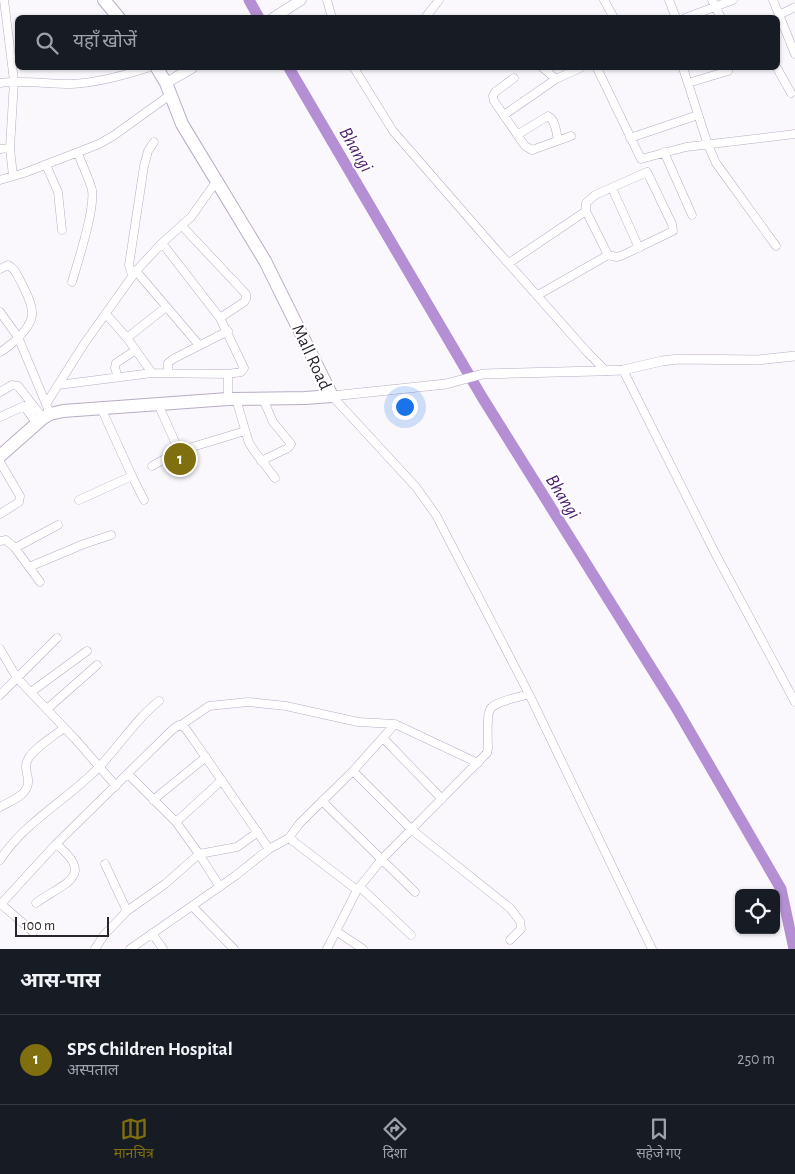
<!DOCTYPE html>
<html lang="hi">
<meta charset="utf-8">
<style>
body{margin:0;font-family:"Alegreya Sans","Noto Sans Devanagari",sans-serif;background:#242831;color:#f1f3f6}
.controls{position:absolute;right:15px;bottom:15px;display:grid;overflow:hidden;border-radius:8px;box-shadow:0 1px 4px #0004}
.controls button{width:45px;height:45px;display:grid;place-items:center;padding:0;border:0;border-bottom:1px solid #363941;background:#171b24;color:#f1f3f6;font:25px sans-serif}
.scale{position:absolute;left:15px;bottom:12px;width:94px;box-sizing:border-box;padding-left:5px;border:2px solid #29242d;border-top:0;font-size:14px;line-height:18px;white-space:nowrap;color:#29242d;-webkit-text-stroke:4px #fff;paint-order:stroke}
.you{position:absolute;left:404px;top:406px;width:18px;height:18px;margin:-12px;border:4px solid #fff;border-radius:50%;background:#1a73e8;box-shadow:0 0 0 8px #1a73e833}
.badge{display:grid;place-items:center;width:32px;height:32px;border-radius:50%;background:#7f6f0e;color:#fff;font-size:16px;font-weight:700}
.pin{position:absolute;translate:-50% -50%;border:2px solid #fff;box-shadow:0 1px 5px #0006}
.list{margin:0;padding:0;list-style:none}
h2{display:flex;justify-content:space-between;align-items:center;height:65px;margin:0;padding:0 20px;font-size:21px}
h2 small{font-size:16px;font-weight:400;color:#9ea1a6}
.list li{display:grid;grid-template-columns:32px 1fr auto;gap:15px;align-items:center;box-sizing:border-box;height:90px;padding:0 20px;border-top:1px solid #363941}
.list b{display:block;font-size:19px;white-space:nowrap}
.list p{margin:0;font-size:16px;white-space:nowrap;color:#9ea1a6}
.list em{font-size:16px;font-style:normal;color:#9ea1a6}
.icon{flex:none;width:28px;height:28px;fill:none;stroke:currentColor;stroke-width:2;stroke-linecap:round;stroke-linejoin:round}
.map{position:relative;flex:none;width:795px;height:949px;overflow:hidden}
.search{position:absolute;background:#171b24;box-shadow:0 1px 4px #0004;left:15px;right:15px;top:15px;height:55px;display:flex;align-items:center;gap:12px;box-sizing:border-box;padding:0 18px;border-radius:8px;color:#9ea1a6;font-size:19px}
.sheet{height:155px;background:#171b24}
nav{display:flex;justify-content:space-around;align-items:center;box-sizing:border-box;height:70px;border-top:1px solid #363941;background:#171b24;font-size:14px;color:#9ea1a6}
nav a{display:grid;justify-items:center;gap:2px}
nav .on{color:#7f6f0e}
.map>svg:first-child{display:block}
</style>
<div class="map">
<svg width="795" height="949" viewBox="0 0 795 949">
<rect width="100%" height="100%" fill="#faf8fd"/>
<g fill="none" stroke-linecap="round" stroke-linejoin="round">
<path stroke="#b48fd3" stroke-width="11" d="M 249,0 L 259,18
M 289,68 L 482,397 L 675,706 L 781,889 L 794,949"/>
<g stroke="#b9acc5" stroke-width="9">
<path id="minor" d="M 327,0 L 332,18
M 604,0 L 614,18
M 669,0 L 676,18
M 712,0 L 721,18
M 773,0 L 795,54
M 779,15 L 795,7
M 425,18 L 439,0
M 685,18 L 733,0
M 354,68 L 393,131 L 493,246 L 588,353 L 606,371
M 543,68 L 556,79 L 580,68
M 597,68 L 641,159 L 686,147 L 795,134
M 683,68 L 708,145 L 716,163 L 776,246
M 777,68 L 791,93
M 514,78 L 495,92 L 493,96 L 494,101 L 525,146 L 532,150 L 571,136
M 0,83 C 23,80 47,84 71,84 C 97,83 122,76 147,68
M 688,83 L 728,71
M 504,115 L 556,79
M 517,135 L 548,116 C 556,120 556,132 558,140
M 630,138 L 698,115
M 10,148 L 13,176
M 0,149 L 10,148 L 14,81 L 4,0
M 664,152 L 692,215
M 46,165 L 58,192 L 62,230
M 647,172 L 672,224 L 673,231 L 623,255 L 617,257 L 608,255 L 586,211 L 586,203 L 595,195 Z
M 0,180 L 24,173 L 99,144 L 113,136 L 170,95
M 612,188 L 639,248
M 182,226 L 246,294 L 246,299 L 244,302 L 220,318
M 509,263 L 586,211
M 0,269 L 8,265 C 16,269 18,277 22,284 C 35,310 38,319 16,340 C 11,344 6,349 0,352
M 136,271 L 199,345
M 132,275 L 129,265 L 144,166 L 148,151 L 154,142
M 72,282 C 78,261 95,210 92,190 C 89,178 82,165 78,153
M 538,295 L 608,255
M 0,312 L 18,337 L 46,404
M 127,338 L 166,307
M 623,370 L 715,553 L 795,702
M 168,372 L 168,363 L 173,359 L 228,331
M 152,373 L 228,374 L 241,372 L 244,368 L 220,318 L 162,243
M 118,377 L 115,368 L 116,363 L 136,350
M 58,385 L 152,373 L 127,338 L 106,314
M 0,392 L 12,385 L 18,386 L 43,418
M 332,396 L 416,487 L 436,515 L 529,694 L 652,949
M 228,399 L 228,374
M 236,399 L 249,443 L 255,452 L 275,478
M 158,404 L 179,451
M 50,414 L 46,404 L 84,344 L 136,271 L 162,243 L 191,217 L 216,182
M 0,417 L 24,406 L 37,424
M 261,461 L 288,448 L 291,444 L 273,422 L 263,399
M 0,462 L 20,496 L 19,502 L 0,514
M 152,466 L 179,451 L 245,431
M 132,476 L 144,500
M 79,500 L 132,476 L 101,408
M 0,541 L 6,540 L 15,548 L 40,582
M 15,548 L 58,525
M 29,567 L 84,544 L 111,535
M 0,649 L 17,678 L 76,740 L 116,786
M 31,692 L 87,651
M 0,695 L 57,638
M 47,709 L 97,665
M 395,724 L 478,763
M 181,725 L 209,706 L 248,702 L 286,706 L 358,722 L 395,724 L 353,771 L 299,824 L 289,838 L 357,890
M 383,738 L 442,799
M 353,771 L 412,830 L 510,908 L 520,921 L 521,929 L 510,940
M 153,800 L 206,757
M 322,801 L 415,892
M 0,807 C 14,799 33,794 27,774 C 26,769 25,764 28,759 C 34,748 54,736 64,728
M 176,822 L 222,780
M 0,860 C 25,821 69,799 100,766 C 120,745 136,719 159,701
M 105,864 L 127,911
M 220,887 L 199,854 L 237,847 L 258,832
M 360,887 L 411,935
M 36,903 C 63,883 97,877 56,844
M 1,904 L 33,932
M 0,905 L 56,844 L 172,730 L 179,725 L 185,728 L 193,739 L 269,849 L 289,838
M 192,906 L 234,949
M 336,931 L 363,949
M 152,933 L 163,949
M 95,949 L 104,935 L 127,911 L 165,884 L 199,854 L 176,822 L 128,774
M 130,949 L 235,876 L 269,849
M 327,949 L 357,890 L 382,859 L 487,753 L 488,748 C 488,739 486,714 491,708 C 497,701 520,697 529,694"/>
</g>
<g stroke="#b9acc5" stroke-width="10">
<path id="tertiary" d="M 332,396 L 446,384 L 483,374 L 597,371 L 623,370 L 662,361 L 679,359 L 758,360 L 795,356"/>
</g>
<g stroke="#b9acc5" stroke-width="11">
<path id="secondary" d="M 273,18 L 301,0
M 166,83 L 192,68"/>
</g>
<g stroke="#b9acc5" stroke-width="14">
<path id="trunk" d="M 104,0 L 119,18
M 0,456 L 43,418 L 50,414 L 63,411 L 228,399 L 305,398 L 332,396 L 265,261 L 182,124 L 166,83 L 157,68"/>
</g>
<use href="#minor" stroke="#fff" stroke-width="8"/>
<use href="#tertiary" stroke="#fff" stroke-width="9"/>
<use href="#secondary" stroke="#fff" stroke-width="10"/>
<use href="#trunk" stroke="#fff" stroke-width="12"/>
</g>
<g text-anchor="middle" stroke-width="4" stroke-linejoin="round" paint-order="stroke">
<g font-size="18" fill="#29242d" stroke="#fff">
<text transform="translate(312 357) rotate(65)" y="6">Mall Road</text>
</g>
<g font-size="19" font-style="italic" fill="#4d1d6d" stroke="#fff">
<text transform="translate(357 149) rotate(60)" y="7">Bhangi</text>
<text transform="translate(564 496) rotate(58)" y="7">Bhangi</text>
</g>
</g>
</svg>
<div class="controls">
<button><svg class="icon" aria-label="locate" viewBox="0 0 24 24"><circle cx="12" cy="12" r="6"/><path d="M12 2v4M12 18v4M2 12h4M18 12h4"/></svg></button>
</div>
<div class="scale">100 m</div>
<div class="you"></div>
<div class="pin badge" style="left:180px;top:459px">1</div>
<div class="search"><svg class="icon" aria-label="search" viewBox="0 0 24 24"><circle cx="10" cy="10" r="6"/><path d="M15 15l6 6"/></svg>यहाँ खोजें</div>
</div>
<section class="sheet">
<h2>आस-पास<small></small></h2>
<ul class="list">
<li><span class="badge">1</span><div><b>SPS Children Hospital</b><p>अस्पताल</p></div><em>250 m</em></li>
</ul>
</section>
<nav>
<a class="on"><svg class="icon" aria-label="map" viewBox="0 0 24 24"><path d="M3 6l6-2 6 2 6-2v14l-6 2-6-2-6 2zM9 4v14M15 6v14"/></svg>मानचित्र</a>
<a><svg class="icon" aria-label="directions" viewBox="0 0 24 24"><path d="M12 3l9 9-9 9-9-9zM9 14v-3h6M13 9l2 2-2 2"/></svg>दिशा</a>
<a><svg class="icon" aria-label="saved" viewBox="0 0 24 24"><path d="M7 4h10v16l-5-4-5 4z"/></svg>सहेजे गए</a>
</nav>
